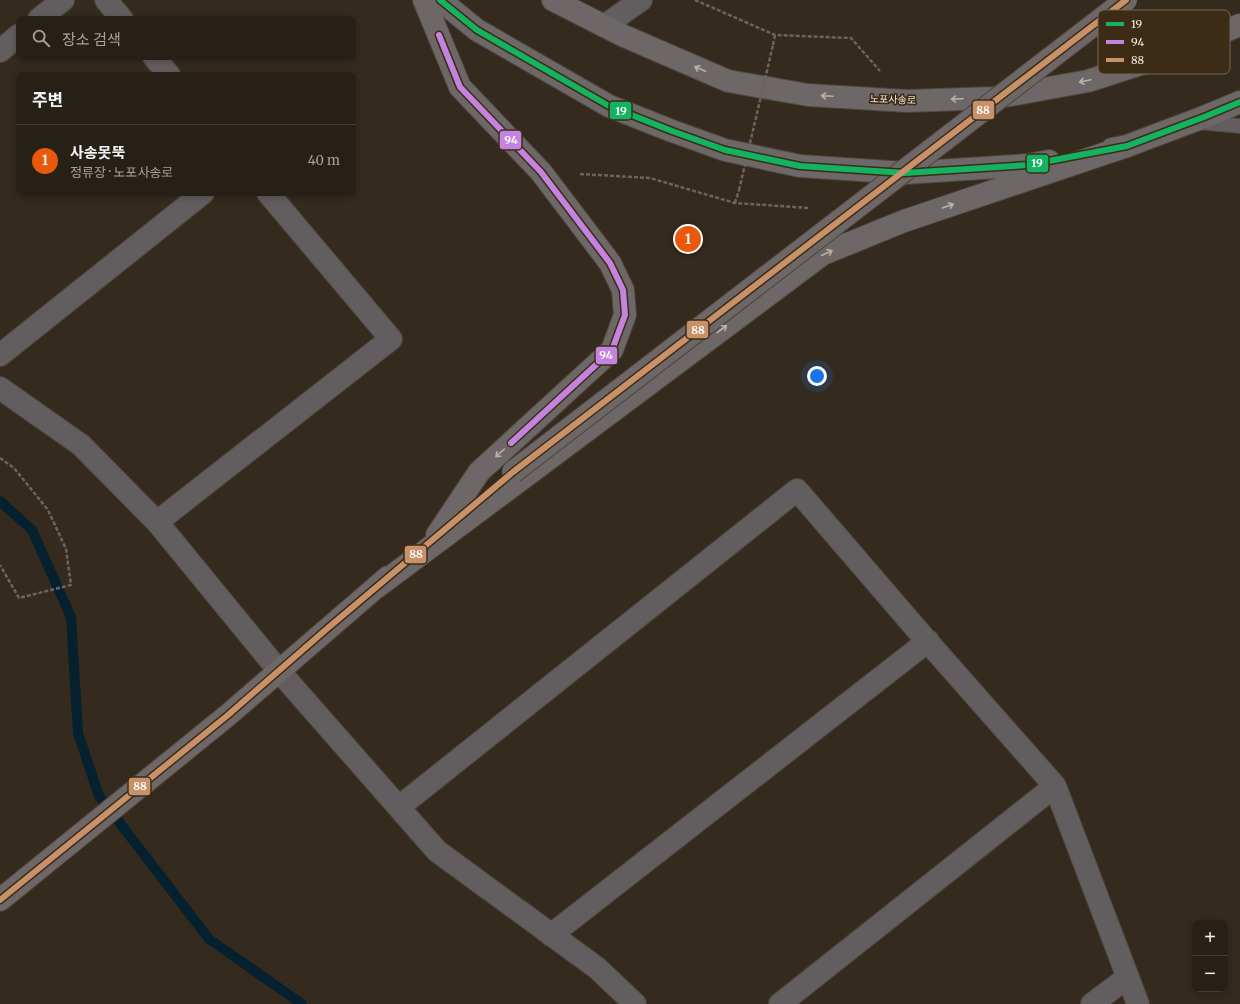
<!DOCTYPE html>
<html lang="ko">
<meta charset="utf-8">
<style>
body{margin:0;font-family:Merriweather,"Noto Sans KR",serif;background:#332d23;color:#f1f3f6}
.controls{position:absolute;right:12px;bottom:12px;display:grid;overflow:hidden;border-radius:8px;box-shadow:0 2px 6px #0003}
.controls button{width:36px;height:36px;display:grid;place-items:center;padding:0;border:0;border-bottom:1px solid #433e35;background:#272016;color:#f1f3f6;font:20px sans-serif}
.you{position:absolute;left:817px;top:376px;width:14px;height:14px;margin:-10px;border:3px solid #fff;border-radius:50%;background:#1a73e8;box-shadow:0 0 0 6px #1a73e833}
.badge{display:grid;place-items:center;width:26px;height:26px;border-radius:50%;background:#ea580c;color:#fff;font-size:13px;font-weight:700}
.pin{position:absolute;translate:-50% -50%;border:2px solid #fff;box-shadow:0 1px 4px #0006}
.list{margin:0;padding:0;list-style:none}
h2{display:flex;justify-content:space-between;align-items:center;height:52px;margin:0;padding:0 16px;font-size:17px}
h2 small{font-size:13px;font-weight:400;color:#a4a3a1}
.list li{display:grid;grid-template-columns:26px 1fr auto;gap:12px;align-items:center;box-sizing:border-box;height:72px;padding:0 16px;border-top:1px solid #433e35}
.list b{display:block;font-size:15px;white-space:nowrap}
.list p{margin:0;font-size:13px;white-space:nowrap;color:#a4a3a1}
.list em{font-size:13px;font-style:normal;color:#a4a3a1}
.icon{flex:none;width:22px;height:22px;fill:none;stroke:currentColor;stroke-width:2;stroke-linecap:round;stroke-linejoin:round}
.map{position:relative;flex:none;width:1240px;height:1004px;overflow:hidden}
.search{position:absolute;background:#272016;box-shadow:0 2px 6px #0003;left:16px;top:16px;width:340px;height:44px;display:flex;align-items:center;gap:10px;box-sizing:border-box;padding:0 14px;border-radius:8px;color:#a4a3a1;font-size:15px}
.panel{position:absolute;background:#272016;box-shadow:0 2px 6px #0003;left:16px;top:72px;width:340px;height:124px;border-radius:8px}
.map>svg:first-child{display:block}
</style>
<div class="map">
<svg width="1240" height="1004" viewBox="0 0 1240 1004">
<rect width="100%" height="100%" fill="#342b1e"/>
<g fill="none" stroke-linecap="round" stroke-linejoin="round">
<path stroke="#05202e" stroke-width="10" d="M 0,501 L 32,530 L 71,617 L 78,733 L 99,796 L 209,939 L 302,1004"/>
<g stroke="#4e453b" stroke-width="16">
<path id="service" d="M 1197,122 L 1240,126"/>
</g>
<g stroke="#4e453b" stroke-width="24">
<path id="minor" d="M 106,0 L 122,19
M 39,19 L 63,0
M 604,26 L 641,0
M 0,51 L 19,35
M 154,57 L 169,75
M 0,355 L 203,193
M 0,388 L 81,445 L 157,522 L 279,671 L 437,851 L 597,968 L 635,1004
M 157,522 L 391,339 L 268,193
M 399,807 L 797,490 L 920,633 L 1055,786 L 1138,1004
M 551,935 L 928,641
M 780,1004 L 1055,786
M 1092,1004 L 1128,977"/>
</g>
<g stroke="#4e453b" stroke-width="24">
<path id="secondary" d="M 424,0 L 460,87 L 541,172 L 610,263 L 623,290 L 625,315 L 612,350 L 479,472 L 437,535
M 440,0 L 477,30 L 609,106 L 672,131 L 725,150 L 800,166 L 905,173 L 1028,165 L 1049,161
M 553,0 L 624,36 L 728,81 L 808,95 L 907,101 L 994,98 L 1088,81 L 1150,61 L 1240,25
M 1112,149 L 1127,146 L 1204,117 L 1240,102
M 377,587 L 823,254 L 904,221 L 1127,146
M 0,900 L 228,715 L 388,577"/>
</g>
<path stroke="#6a6562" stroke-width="2.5" stroke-dasharray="4 2" stroke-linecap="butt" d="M 695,0 L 775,35 L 851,38 L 880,71
M 773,45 L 775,35
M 580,174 L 650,178 L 735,203 L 809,208
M 735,203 L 739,190
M 0,458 L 14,468 L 48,510 L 66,549 L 71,585 L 19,598 L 0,565"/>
<use href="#service" stroke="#625d5e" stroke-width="14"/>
<use href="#minor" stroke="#625d5e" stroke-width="22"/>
<use href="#secondary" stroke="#6d6768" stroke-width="22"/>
<g stroke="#4e453b" stroke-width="24" stroke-linecap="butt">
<path id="secondary-bridge" d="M 513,472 L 1126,0"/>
</g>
<path stroke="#6a6562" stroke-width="2.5" stroke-dasharray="4 2" stroke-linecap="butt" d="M 739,190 L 773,45"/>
<use href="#secondary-bridge" stroke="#6d6768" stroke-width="22"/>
<g stroke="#3d2c15" stroke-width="9">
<path id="bus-1" d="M 440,0 L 477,30 L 609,106 L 672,131 L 725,150 L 800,166 L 905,173 L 1028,165 L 1127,146 L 1204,117 L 1240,102"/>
</g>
<g stroke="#3d2c15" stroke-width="9">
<path id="bus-2" d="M 439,35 L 460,87 L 541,172 L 610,263 L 623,290 L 625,315 L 612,350 L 511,443"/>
</g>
<g stroke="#3d2c15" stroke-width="9">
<path id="bus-3" d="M 0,900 L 228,715 L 329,627 L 513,472 L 1126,0"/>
</g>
<use href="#bus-1" stroke="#13b361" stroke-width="6"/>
<use href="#bus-2" stroke="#c483df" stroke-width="6"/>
<use href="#bus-3" stroke="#c7916a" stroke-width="6"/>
</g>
<defs><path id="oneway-shaft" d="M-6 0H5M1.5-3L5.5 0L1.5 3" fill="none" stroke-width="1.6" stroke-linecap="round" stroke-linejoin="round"/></defs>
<g stroke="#bab1a9">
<use href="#oneway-shaft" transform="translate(700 69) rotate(-157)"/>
<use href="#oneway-shaft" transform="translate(1085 81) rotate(168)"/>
<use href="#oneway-shaft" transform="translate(827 96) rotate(-177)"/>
<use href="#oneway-shaft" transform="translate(957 99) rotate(178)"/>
<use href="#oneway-shaft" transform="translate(948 206) rotate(-19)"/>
<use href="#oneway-shaft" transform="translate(827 253) rotate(-25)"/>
<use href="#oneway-shaft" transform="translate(722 329) rotate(-37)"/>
<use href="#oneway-shaft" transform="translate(500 453) rotate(138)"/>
</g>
<g text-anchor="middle" stroke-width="3.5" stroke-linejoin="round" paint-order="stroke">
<g font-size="10" fill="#f9eddf" stroke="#3d2c15">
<text transform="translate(893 99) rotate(2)" y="4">노포사송로</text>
</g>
</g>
<rect x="1098" y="10" width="132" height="64" rx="6" fill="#3d2c15" stroke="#756652" stroke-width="1"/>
<rect x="1106" y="22" width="18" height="4" fill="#13b361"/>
<rect x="1106" y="40" width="18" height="4" fill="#c483df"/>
<rect x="1106" y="58" width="18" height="4" fill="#c7916a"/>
<g font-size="11" fill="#f9eddf">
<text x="1131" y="28">19</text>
<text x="1131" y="46">94</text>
<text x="1131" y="64">88</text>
</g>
<g stroke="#3d2c15" stroke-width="1.5">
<rect x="972" y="100" width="23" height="20" rx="4" fill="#c7916a"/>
<rect x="609" y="101" width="23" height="19" rx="4" fill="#13b361"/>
<rect x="499" y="130" width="23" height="20" rx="4" fill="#c483df"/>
<rect x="1026" y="154" width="23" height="19" rx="4" fill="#13b361"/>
<rect x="686" y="320" width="23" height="19" rx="4" fill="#c7916a"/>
<rect x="595" y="346" width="23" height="19" rx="4" fill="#c483df"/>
<rect x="404" y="545" width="23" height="19" rx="4" fill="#c7916a"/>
<rect x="128" y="777" width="23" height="19" rx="4" fill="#c7916a"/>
</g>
<g font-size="11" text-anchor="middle" font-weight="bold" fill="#fff">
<text x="983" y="114">88</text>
<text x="621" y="115">19</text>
<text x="511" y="144">94</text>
<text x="1037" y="167">19</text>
<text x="698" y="334">88</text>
<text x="606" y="359">94</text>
<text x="416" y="558">88</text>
<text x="140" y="790">88</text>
</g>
</svg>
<div class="controls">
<button>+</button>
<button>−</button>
</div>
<div class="you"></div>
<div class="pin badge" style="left:688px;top:239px">1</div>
<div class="search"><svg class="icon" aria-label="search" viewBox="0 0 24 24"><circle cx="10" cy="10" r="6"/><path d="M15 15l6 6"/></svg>장소 검색</div>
<section class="panel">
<h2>주변<small></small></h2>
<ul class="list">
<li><span class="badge">1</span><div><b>사송못뚝</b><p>정류장 · 노포사송로</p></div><em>40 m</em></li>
</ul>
</section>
</div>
